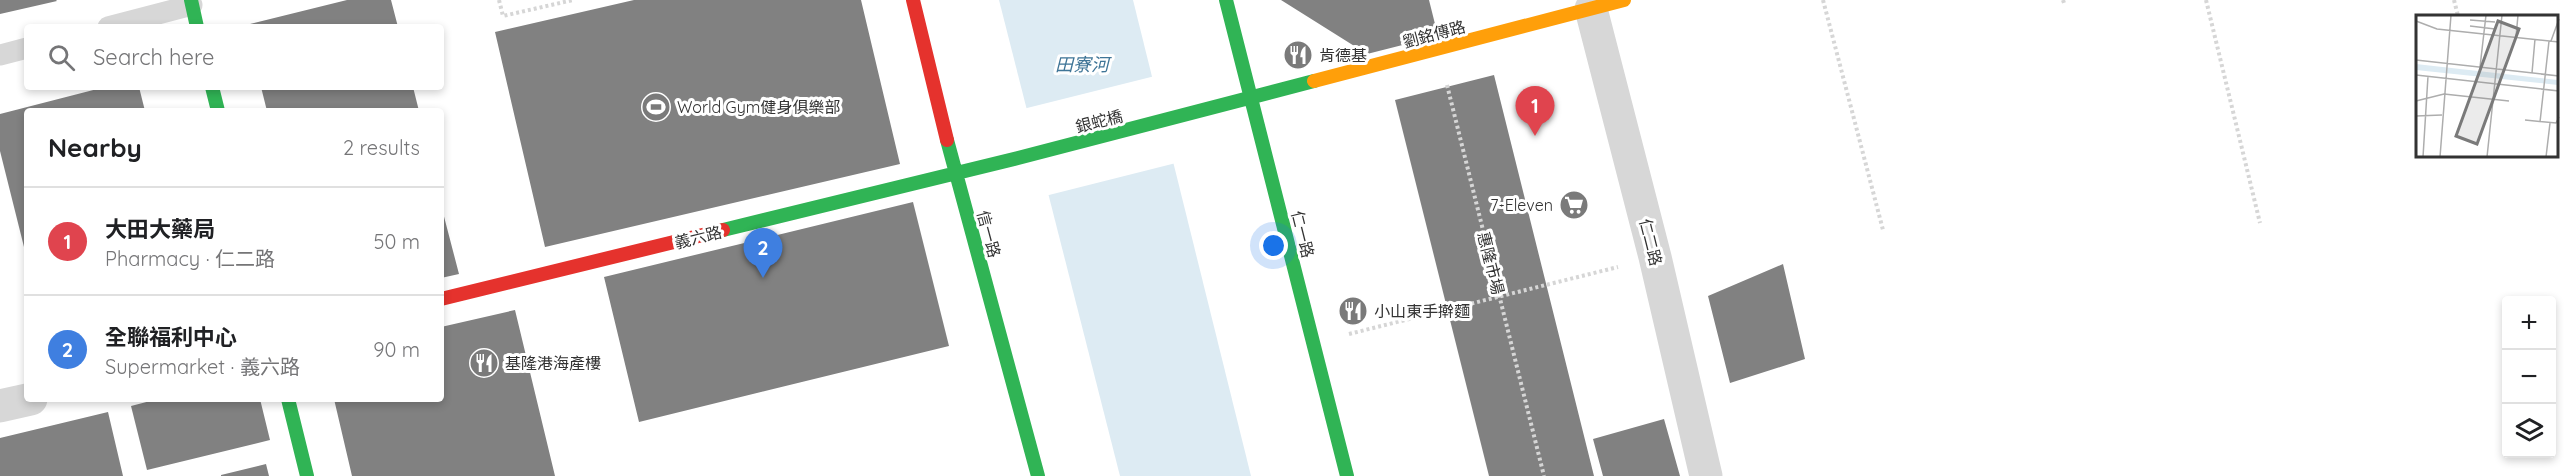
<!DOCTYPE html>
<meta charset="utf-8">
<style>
body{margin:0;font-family:Quicksand,"Noto Sans TC",sans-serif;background:#f2f2f2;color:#202124}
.controls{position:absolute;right:18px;bottom:18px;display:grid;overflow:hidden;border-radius:6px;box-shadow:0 3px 9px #0003}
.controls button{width:54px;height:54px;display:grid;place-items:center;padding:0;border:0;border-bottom:2px solid #e0e0e0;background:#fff;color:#202124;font:30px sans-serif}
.you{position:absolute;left:1274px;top:246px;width:21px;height:21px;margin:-15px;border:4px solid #fff;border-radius:50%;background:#1a73e8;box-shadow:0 0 0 9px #1a73e833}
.badge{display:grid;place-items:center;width:39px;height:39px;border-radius:50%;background:#0f766e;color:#fff;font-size:20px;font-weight:700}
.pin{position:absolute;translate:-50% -50px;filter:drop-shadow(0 2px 3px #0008)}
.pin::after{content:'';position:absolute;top:32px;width:21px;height:18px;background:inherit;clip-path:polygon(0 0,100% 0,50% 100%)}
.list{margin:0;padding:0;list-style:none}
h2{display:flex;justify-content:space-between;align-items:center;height:78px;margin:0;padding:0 24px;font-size:26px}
h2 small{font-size:20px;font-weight:400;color:#757577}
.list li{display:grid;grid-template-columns:39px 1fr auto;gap:18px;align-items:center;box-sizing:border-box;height:108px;padding:0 24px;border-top:2px solid #e0e0e0}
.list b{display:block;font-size:22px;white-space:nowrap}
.list p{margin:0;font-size:20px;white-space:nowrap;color:#757577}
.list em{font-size:20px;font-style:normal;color:#757577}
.icon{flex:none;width:33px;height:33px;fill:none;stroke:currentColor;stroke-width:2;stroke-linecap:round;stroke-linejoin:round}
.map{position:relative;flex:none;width:2574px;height:476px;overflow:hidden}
.search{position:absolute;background:#fff;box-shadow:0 3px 9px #0003;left:24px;top:24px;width:420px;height:66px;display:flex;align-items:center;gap:15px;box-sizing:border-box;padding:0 21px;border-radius:6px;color:#757577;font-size:22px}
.panel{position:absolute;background:#fff;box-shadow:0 3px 9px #0003;left:24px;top:108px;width:420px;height:294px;border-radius:6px}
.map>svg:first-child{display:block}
</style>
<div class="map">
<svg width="2574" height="476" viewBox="0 0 2574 476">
<rect width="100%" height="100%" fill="#fff"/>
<path fill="#ddebf3" d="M 999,0 L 1133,0 L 1251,476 L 1120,476 Z"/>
<path fill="#fff" d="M 1155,76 L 1176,163 L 1045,196 L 1023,109 Z"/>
<path fill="#818181" d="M 0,0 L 56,0 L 57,1 L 0,14 Z
M 347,0 L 391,0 L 398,27 L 246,27 L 246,25 Z
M 634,0 L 861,0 L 900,164 L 545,247 L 495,32 Z
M 1281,0 L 1429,0 L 1438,36 L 1367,54 Z
M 1494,75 L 1594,476 L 1489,476 L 1395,100 Z
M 105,87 L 139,87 L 145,111 L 27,111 L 26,255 L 0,151 L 0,114 Z
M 261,87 L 413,87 L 419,111 L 267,111 Z
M 913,202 L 949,346 L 639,422 L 604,277 Z
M 441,205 L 459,274 L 441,278 Z
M 1783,264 L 1805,359 L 1730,383 L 1708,296 Z
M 515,310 L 555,476 L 352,476 L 334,399 L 441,399 L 441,327 Z
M 158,399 L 260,399 L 270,440 L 147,470 L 131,406 Z
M 108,412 L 123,476 L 0,476 L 0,438 Z
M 1664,419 L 1680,476 L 1603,476 L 1593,439 Z
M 266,464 L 269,476 L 221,476 L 221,475 Z"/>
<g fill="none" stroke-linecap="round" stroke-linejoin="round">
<path stroke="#d6d6d6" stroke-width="4" stroke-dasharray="3 3" stroke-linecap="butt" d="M 499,0 L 503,16 L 573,0
M 1823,0 L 1883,230
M 2063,0 L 2064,3
M 2206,0 L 2260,223
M 2454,0 L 2458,16
M 1447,85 L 1544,476
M 1349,334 L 1618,267"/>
<path stroke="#d7d7d7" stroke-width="21" d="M 108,27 L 192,5
M 0,55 L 27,48"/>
<path stroke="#d7d7d7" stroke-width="33" d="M 1591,9 L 1655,257 L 1706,476
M 0,406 L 31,399"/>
<path stroke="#30b455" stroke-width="14" d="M 191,0 L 197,27
M 1226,0 L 1347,476
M 212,87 L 218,111
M 947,140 L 1038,476
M 723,230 L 1018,158 L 1314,81
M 288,399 L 307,476"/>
<path stroke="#ff9f0a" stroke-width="14" d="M 1314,81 L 1624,0"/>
<path stroke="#e5322d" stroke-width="14" d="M 913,0 L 947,140
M 441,299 L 723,230"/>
</g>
<defs>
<g id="restaurant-disc" transform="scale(1.5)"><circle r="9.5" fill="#7a7a7a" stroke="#fff"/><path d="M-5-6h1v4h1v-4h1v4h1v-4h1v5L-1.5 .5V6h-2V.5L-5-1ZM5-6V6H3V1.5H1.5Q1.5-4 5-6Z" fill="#fff"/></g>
<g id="stadium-disc" transform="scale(1.5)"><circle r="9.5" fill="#7a7a7a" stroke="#fff"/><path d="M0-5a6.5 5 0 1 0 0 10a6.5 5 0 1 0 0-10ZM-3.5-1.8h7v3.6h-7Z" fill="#fff"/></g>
<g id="supermarket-disc" transform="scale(1.5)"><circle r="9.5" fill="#7a7a7a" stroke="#fff"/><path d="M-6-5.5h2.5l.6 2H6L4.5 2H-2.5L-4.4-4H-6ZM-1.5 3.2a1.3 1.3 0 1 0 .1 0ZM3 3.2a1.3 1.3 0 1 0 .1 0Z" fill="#fff"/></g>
</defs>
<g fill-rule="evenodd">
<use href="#restaurant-disc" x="1298" y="55"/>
<use href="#stadium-disc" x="656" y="107"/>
<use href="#supermarket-disc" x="1574" y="205"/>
<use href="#restaurant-disc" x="1353" y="311"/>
<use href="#restaurant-disc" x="484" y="363"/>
</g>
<g text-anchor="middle" stroke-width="6" stroke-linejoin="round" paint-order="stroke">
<g font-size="16" fill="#333" stroke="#fff">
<text transform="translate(1434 34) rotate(-15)" y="6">劉銘傳路</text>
<text transform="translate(1099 121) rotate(-14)" y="6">銀蛇橋</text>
<text transform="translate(989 234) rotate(75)" y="6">信一路</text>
<text transform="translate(1303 234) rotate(76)" y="6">仁一路</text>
<text transform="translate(698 237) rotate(-14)" y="6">義六路</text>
<text transform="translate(1651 242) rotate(76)" y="6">仁二路</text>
<text transform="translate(1491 263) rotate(76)" y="6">惠隆市場</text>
</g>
<g font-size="16" fill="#333" stroke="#fff" text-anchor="start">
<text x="1319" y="61">肯德基</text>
<text x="677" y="113">World Gym健身俱樂部</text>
<text x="1553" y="211" text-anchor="end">7-Eleven</text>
<text x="1374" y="317">小山東手擀麵</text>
<text x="505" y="369">基隆港海產樓</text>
</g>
<g font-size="18" font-style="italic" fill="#3f7597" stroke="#fff">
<text x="1082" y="71">田寮河</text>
</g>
</g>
<g transform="translate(2416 15)">
<rect width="142" height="142" fill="#fff"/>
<path d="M 0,49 L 142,65 L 142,70 L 0,55 Z" fill="#ddebf3"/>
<path fill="none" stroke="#adadad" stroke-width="1.5" d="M 54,5 L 79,7M 0,6 L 21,14 L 143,27M 54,11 L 79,14M 100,22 L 102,0M 135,26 L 143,4M 0,45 L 143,61M 64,52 L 70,0M 116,58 L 119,24M 0,60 L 143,76M 0,86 L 28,79 L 93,86M 0,101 L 26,100M 109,105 L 140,108 L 143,102M 124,107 L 133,26M 7,142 L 12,61M 24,142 L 35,0M 71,142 L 86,0M 130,142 L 134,108"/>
<path fill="#7a7a7a" fill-opacity="0.15" stroke="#7a7a7a" stroke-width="3" d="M 82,6 L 103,14 L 61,129 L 40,121 Z"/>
<rect width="142" height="142" fill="none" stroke="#333" stroke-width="3"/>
</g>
</svg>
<div class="controls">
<button>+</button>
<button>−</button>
<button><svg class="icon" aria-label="layers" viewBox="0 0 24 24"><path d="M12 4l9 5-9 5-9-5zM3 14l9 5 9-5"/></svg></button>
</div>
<div class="you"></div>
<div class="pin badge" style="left:1535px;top:136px;background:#e0444e">1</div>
<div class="pin badge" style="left:763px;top:278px;background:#3f7fe0">2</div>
<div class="search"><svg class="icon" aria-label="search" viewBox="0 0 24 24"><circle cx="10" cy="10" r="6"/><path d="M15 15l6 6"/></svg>Search here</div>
<section class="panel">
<h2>Nearby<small>2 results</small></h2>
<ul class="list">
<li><span class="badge" style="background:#e0444e">1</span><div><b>大田大藥局</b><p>Pharmacy · 仁二路</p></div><em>50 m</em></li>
<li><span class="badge" style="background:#3f7fe0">2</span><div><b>全聯福利中心</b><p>Supermarket · 義六路</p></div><em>90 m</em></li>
</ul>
</section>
</div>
